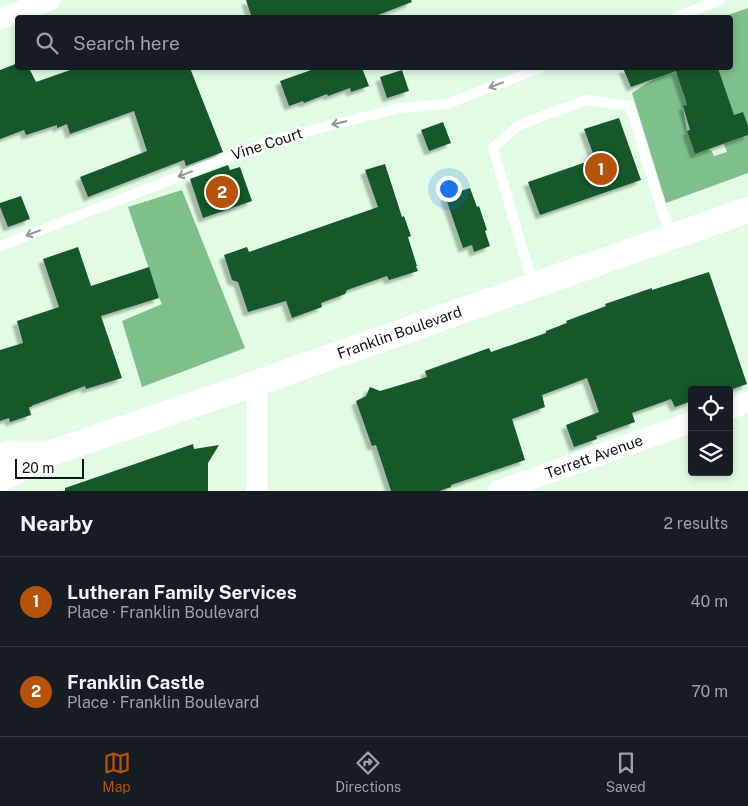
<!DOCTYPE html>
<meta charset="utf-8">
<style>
body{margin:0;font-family:"Public Sans",sans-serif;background:#242831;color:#f1f3f6}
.controls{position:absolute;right:15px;bottom:15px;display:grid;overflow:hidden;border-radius:5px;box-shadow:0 2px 8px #0003}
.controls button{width:45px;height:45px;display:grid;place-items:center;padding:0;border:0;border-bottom:1px solid #363941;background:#171b24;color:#f1f3f6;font:25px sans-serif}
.scale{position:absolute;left:15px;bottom:12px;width:69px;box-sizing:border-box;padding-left:5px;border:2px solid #0d160f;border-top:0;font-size:14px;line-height:18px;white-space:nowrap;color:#0d160f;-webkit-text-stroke:4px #fff;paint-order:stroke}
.you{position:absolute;left:448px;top:188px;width:18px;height:18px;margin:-12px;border:4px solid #fff;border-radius:50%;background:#1a73e8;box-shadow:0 0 0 8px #1a73e833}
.badge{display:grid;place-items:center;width:32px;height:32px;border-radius:50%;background:#b45309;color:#fff;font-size:16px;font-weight:700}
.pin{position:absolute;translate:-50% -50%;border:2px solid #fff;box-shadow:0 1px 5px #0006}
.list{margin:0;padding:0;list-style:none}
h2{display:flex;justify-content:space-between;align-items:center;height:65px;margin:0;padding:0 20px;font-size:21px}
h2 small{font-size:16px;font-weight:400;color:#9ea1a6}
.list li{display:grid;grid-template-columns:32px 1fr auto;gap:15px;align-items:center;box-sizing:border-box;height:90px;padding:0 20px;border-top:1px solid #363941}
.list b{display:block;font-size:19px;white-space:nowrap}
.list p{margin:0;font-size:16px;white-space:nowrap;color:#9ea1a6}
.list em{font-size:16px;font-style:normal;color:#9ea1a6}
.icon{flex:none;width:28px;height:28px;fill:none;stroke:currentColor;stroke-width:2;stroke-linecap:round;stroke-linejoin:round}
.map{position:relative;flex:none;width:748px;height:491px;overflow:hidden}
.search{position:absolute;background:#171b24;box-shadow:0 2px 8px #0003;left:15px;right:15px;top:15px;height:55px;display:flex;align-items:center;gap:12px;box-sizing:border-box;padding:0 18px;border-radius:5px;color:#9ea1a6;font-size:19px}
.sheet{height:245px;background:#171b24}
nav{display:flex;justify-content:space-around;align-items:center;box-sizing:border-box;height:70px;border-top:1px solid #363941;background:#171b24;font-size:14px;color:#9ea1a6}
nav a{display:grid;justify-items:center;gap:2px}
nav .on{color:#b45309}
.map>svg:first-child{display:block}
</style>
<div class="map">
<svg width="748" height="491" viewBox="0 0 748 491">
<defs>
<filter id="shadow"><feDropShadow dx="-4.5" dy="4.5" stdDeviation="1" flood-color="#0004"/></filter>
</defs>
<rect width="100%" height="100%" fill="#e1fbe5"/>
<path fill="#7ebf8b" d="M 748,8 L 748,126 L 729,117 L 730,104 L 718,68 L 730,68 L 730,18 L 722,17 Z
M 651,68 L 679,68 L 688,93 L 683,94 L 687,105 L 683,107 L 687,131 L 695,154 L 709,149 L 709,151 L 711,150 L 714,156 L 727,152 L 724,144 L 748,135 L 748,173 L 666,203 L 632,93 L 655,78 Z
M 182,190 L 245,348 L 142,387 L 122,321 L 162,304 L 159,298 L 128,207 Z"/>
<path fill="#15582a" filter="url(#shadow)" d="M 246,0 L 411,0 L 412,2 L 370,18 L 252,18 Z
M 18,63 L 18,68 L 29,68 L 36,82 L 76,68 L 190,68 L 223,152 L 186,166 L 184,160 L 88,197 L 80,177 L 147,151 L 134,111 L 70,134 L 67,124 L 57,128 L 57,125 L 26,135 L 24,130 L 0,139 L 0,70 Z
M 317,68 L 362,68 L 369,86 L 351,92 L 350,88 L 328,96 L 327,94 L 304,103 L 303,101 L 289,106 L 280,81 Z
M 623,68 L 718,68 L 734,115 L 743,112 L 748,126 L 748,135 L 695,154 L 687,131 L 690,130 L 683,106 L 687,105 L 676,71 L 631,87 Z
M 402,70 L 409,91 L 387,98 L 380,77 Z
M 619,118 L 641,180 L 540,215 L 528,182 L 595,159 L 584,129 Z
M 443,122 L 451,143 L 429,151 L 421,130 Z
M 385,164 L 402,217 L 404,216 L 411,236 L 408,237 L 417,266 L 416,266 L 418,271 L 389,280 L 387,276 L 347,290 L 345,294 L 321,303 L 322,307 L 292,318 L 286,301 L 248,312 L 238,282 L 232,280 L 224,255 L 247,247 L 249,252 L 378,207 L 365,170 Z
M 228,165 L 230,170 L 240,167 L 252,201 L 203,218 L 190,179 Z
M 470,188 L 477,207 L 479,206 L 487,230 L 485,231 L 490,246 L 474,252 L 472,245 L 463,248 L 445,196 Z
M 21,196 L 30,219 L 8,227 L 0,207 L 0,203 Z
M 78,247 L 91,286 L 149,267 L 159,298 L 101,316 L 122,378 L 86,389 L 85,386 L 31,406 L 32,407 L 29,407 L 31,415 L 10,422 L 9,418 L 0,421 L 0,350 L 23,343 L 17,321 L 59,307 L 43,259 Z
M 709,272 L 747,384 L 730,390 L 692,390 L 692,401 L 675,407 L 671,399 L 632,413 L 635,422 L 596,436 L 597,439 L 574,447 L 566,425 L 599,412 L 587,378 L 542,395 L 545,407 L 512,419 L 525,460 L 451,485 L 451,487 L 439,491 L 391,491 L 376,445 L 372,446 L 356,401 L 366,396 L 370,387 L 380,391 L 427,377 L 425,371 L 489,348 L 491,352 L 546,333 L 546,331 L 567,323 L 566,321 L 606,306 L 605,304 L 652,288 L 652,290 Z
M 193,444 L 194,449 L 219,445 L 208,463 L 208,491 L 65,491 L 65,488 Z"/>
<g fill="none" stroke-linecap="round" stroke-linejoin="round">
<path stroke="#fff" stroke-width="10" d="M 674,18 L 720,0
M 0,246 L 273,140 L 400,108 L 446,104 L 541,68
M 534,285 L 522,248 L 493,148 L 519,125 L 586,100 L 630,106 L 659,202 L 672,237"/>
<g stroke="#fff" stroke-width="21">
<path d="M 0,19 L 50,0"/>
<path d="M 257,383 L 257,491"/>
<path d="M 729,409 L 748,402"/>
<path id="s1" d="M 498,491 L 692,422"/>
</g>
<g stroke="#fff" stroke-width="26">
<path d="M 0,457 L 9,454 L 45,454"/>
<path id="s2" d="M 0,479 L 51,453 L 271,378 L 748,210"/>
</g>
</g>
<defs><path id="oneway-shaft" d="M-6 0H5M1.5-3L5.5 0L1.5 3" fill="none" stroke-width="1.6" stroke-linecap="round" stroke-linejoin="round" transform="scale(1.25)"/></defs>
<g stroke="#929693">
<use href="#oneway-shaft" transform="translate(496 85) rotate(159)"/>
<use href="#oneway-shaft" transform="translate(339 123) rotate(166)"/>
<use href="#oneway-shaft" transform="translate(185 174) rotate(159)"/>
<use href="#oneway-shaft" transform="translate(33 233) rotate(159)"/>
</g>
<g text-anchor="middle" stroke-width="5" stroke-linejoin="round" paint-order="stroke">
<g font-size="15" fill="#0d160f" stroke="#fff">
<text transform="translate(267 144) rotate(-18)" y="5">Vine Court</text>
<text dy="5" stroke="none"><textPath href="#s2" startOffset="426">Franklin Boulevard</textPath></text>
<text dy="5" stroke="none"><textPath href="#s1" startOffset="102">Terrett Avenue</textPath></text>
</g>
</g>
</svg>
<div class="controls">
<button><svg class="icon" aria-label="locate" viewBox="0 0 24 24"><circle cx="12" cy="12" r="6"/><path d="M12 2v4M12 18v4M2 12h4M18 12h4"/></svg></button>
<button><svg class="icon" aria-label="layers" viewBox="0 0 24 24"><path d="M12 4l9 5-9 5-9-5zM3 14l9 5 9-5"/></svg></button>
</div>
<div class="scale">20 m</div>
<div class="you"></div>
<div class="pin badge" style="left:601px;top:169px">1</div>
<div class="pin badge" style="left:222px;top:192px">2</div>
<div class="search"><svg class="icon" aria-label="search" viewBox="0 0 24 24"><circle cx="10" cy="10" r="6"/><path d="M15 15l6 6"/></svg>Search here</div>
</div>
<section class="sheet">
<h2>Nearby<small>2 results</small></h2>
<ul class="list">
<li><span class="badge">1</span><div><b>Lutheran Family Services</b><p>Place · Franklin Boulevard</p></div><em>40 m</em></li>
<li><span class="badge">2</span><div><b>Franklin Castle</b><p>Place · Franklin Boulevard</p></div><em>70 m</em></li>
</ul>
</section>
<nav>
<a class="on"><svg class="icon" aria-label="map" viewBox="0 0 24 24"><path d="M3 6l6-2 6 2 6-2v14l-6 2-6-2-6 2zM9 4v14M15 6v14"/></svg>Map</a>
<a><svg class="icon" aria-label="directions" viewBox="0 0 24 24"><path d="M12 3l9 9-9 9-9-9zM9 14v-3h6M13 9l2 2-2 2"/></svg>Directions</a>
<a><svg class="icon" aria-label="saved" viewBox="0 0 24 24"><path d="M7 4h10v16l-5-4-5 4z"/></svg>Saved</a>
</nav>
